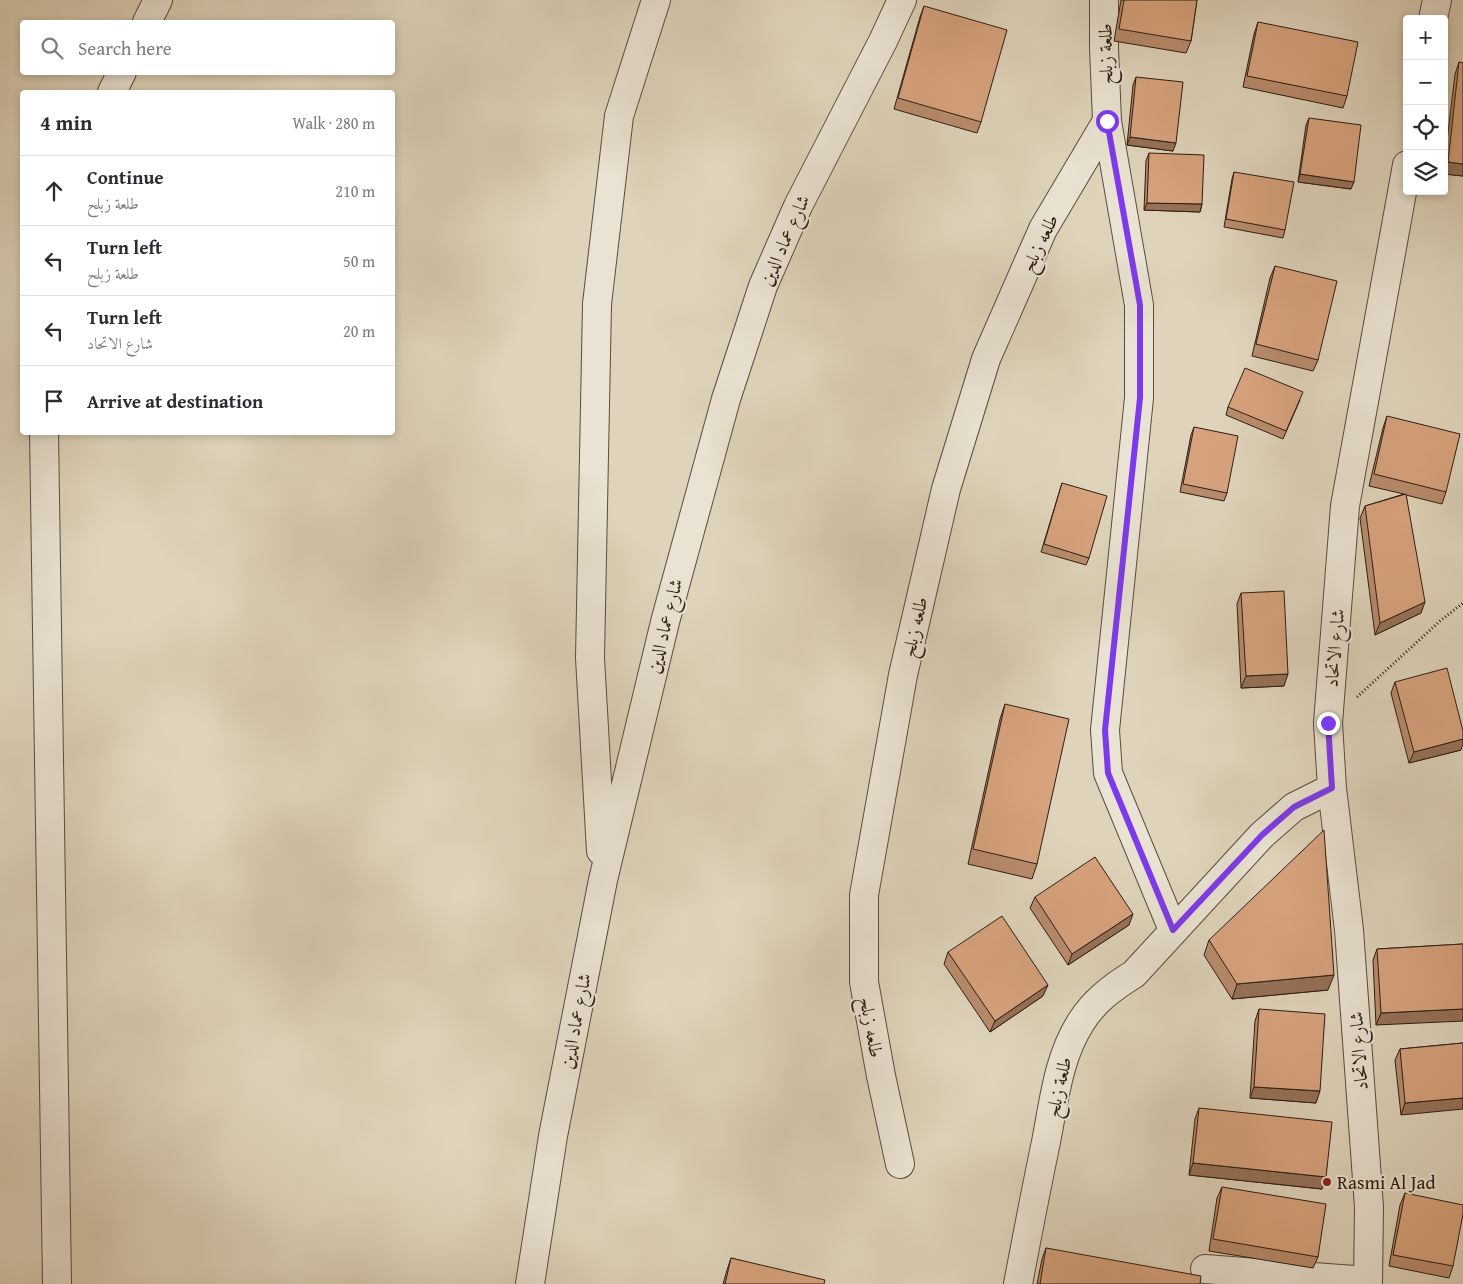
<!DOCTYPE html>
<meta charset="utf-8">
<style>
body{margin:0;font-family:"Gentium Book Plus",Amiri,serif;background:#f7f7f7;color:#2b2b33}
.controls{position:absolute;right:15px;top:15px;display:grid;overflow:hidden;border-radius:5px;box-shadow:0 2px 8px #0003}
.controls button{width:45px;height:45px;display:grid;place-items:center;padding:0;border:0;border-bottom:1px solid #e1e1e2;background:#fff;color:#2b2b33;font:25px sans-serif}
.stop{position:absolute;width:15px;height:15px;margin:-11px;border:4px solid #7c3aed;border-radius:50%;background:#fff}
.stop.end{background:#7c3aed;border-color:#fff;box-shadow:0 1px 5px #0008}
.list{margin:0;padding:0;list-style:none}
h2{display:flex;justify-content:space-between;align-items:center;height:65px;margin:0;padding:0 20px;font-size:21px}
h2 small{font-size:16px;font-weight:400;color:#7c7c81}
.list li{display:grid;grid-template-columns:32px 1fr auto;gap:15px;align-items:center;box-sizing:border-box;height:70px;padding:0 20px;border-top:1px solid #e1e1e2}
.list b{display:block;font-size:19px;white-space:nowrap}
.list p{margin:0;font-size:16px;white-space:nowrap;color:#7c7c81}
.list em{font-size:16px;font-style:normal;color:#7c7c81}
.icon{flex:none;width:28px;height:28px;fill:none;stroke:currentColor;stroke-width:2;stroke-linecap:round;stroke-linejoin:round}
.map{position:relative;flex:none;width:1463px;height:1284px;overflow:hidden}
.search{position:absolute;background:#fff;box-shadow:0 2px 8px #0003;left:20px;top:20px;width:375px;height:55px;display:flex;align-items:center;gap:12px;box-sizing:border-box;padding:0 18px;border-radius:5px;color:#7c7c81;font-size:19px}
.panel{position:absolute;background:#fff;box-shadow:0 2px 8px #0003;left:20px;top:90px;width:375px;height:345px;border-radius:5px}
.map>svg:first-child{display:block}
</style>
<div class="map">
<svg width="1463" height="1284" viewBox="0 0 1463 1284">
<rect width="100%" height="100%" fill="#dfd4bb"/>
<filter id="stains"><feTurbulence type="fractalNoise" baseFrequency=".004" numOctaves="4"/><feColorMatrix values="0 0 0 0 .2 0 0 0 0 .09 0 0 0 0 .02 0 0 0 .5 -.17"/></filter>
<radialGradient id="worn" r=".72"><stop offset=".6" stop-color="#630" stop-opacity="0"/><stop offset="1" stop-color="#630" stop-opacity=".3"/></radialGradient>
<g fill="none" stroke-linecap="round" stroke-linejoin="round">
<g stroke="#5a4b3d" stroke-width="30">
<path id="minor" d="M 1104,0 L 1104,48 L 1107,121 L 1139,305 L 1139,398 L 1105,730 L 1108,773 L 1173,930
M 1433,19 L 1437,0
M 147,22 L 158,0
M 112,92 L 122,72
M 44,432 L 57,1284
M 601,851 L 590,658 L 597,304 L 619,116 L 656,0
M 900,1164 L 881,1076 L 864,982 L 864,895 L 903,675 L 946,489 L 986,359 L 1043,229 L 1107,121
M 1205,1269 L 1368,1281
M 530,1284 L 553,1136 L 603,880 L 665,622 L 726,399 L 763,286 L 798,206 L 883,41 L 902,0
M 1018,1284 C 1027,1237 1036,1189 1046,1142 C 1054,1101 1058,1058 1081,1022 C 1094,1001 1113,987 1134,974 L 1262,835 L 1294,807 L 1332,788
M 1368,1284 L 1369,1207 L 1349,930 L 1332,788 L 1328,723 L 1345,506 L 1407,165"/>
</g>
<path stroke="#2d1d13" stroke-width="3" stroke-dasharray="1 2.5" stroke-linecap="butt" d="M 1357,697 L 1440,621 L 1463,603"/>
<use href="#minor" stroke="#eae3d3" stroke-width="28"/>
</g>
<path fill="#b98c6c" stroke="#2d1d13" d="M 1121,0 L 1197,0 L 1191,41 L 1186,53 L 1114,41 Z
M 924,6 L 981,122 L 977,133 L 894,109 L 920,17 Z
M 1258,22 L 1347,96 L 1343,108 L 1243,87 L 1254,34 Z
M 1459,62 L 1463,63 L 1463,176 L 1444,174 L 1444,166 L 1455,74 Z
M 1136,77 L 1173,151 L 1127,145 L 1133,85 Z
M 1309,118 L 1351,189 L 1298,182 L 1306,125 Z
M 1149,153 L 1202,204 L 1200,212 L 1144,210 L 1146,161 Z
M 1234,172 L 1285,230 L 1283,238 L 1224,227 L 1232,179 Z
M 1275,266 L 1318,360 L 1313,371 L 1252,356 L 1270,278 Z
M 1300,400 L 1283,439 L 1226,415 L 1228,407 Z
M 1387,416 L 1446,492 L 1442,504 L 1406,495 L 1421,613 L 1375,635 L 1360,518 L 1365,506 L 1404,494 L 1369,486 L 1383,428 Z
M 1194,427 L 1227,493 L 1224,501 L 1180,492 L 1191,435 Z
M 1062,483 L 1089,558 L 1086,565 L 1041,552 Z
M 1241,593 L 1284,686 L 1241,688 L 1237,604 Z
M 1395,682 L 1461,750 L 1409,763 L 1391,693 Z
M 1005,704 L 1037,864 L 1032,879 L 968,864 L 1000,719 Z
M 1035,897 L 1129,925 L 1068,965 L 1030,908 Z
M 1209,940 L 1328,990 L 1232,999 L 1204,955 Z
M 1463,944 L 1376,1025 L 1373,960 L 1377,949 Z
M 948,952 L 1043,996 L 990,1032 L 944,964 Z
M 1259,1009 L 1316,1103 L 1250,1098 L 1255,1021 Z
M 1463,1043 L 1401,1115 L 1395,1060 L 1400,1049 Z
M 1199,1108 L 1322,1189 L 1189,1175 L 1195,1119 Z
M 1222,1187 L 1318,1257 L 1313,1268 L 1209,1251 L 1217,1198 Z
M 1405,1193 L 1453,1266 L 1449,1278 L 1389,1266 L 1400,1205 Z
M 1046,1248 L 1200,1284 L 1037,1284 L 1042,1259 Z
M 731,1258 L 824,1284 L 723,1284 L 727,1270 Z"/>
<path fill="#967258" stroke="#2d1d13" d="M 1130,137 L 1176,143 L 1173,151 L 1127,145 Z
M 1448,162 L 1463,164 L 1463,176 L 1444,174 L 1444,171 Z
M 1300,174 L 1354,182 L 1351,189 L 1298,182 Z
M 1147,203 L 1202,204 L 1200,212 L 1144,210 Z
M 1425,602 L 1421,613 L 1375,635 L 1380,623 Z
M 1288,674 L 1284,686 L 1241,688 L 1246,676 Z
M 1463,739 L 1463,744 L 1461,750 L 1409,763 L 1414,752 Z
M 1133,914 L 1129,925 L 1068,965 L 1072,954 Z
M 1334,975 L 1328,990 L 1232,999 L 1237,984 Z
M 1048,985 L 1043,996 L 990,1032 L 995,1021 Z
M 1463,1009 L 1463,1021 L 1376,1025 L 1381,1013 Z
M 1254,1087 L 1320,1091 L 1316,1103 L 1250,1098 Z
M 1463,1098 L 1463,1109 L 1401,1115 L 1405,1103 Z
M 1193,1163 L 1326,1177 L 1322,1189 L 1189,1175 Z"/>
<path fill="#d7a37e" stroke="#2d1d13" d="M 1124,0 L 1197,0 L 1191,41 L 1119,29 Z
M 924,6 L 1007,30 L 981,122 L 898,98 Z
M 1258,22 L 1358,42 L 1347,96 L 1247,76 Z
M 1459,62 L 1463,63 L 1463,164 L 1448,162 Z
M 1136,77 L 1183,82 L 1176,143 L 1130,137 Z
M 1309,118 L 1361,125 L 1354,182 L 1300,174 Z
M 1149,153 L 1204,155 L 1202,204 L 1147,203 Z
M 1234,172 L 1294,182 L 1285,230 L 1226,219 Z
M 1275,266 L 1337,281 L 1318,360 L 1256,344 Z
M 1245,368 L 1303,392 L 1286,431 L 1228,407 Z
M 1387,416 L 1460,434 L 1446,492 L 1374,474 Z
M 1194,427 L 1238,436 L 1227,493 L 1183,484 Z
M 1062,483 L 1107,496 L 1089,558 L 1044,544 Z
M 1406,494 L 1425,602 L 1380,623 L 1365,506 Z
M 1284,591 L 1288,674 L 1246,676 L 1241,593 Z
M 1447,668 L 1463,731 L 1463,739 L 1414,752 L 1395,682 Z
M 1005,704 L 1069,719 L 1037,864 L 973,849 Z
M 1324,830 L 1334,975 L 1237,984 L 1209,940 Z
M 1095,857 L 1133,914 L 1072,954 L 1035,897 Z
M 1002,916 L 1048,985 L 995,1021 L 948,952 Z
M 1463,944 L 1463,1009 L 1381,1013 L 1377,949 Z
M 1259,1009 L 1325,1014 L 1320,1091 L 1254,1087 Z
M 1463,1043 L 1463,1098 L 1405,1103 L 1400,1049 Z
M 1199,1108 L 1332,1122 L 1326,1177 L 1193,1163 Z
M 1222,1187 L 1326,1204 L 1318,1257 L 1213,1239 Z
M 1405,1193 L 1463,1205 L 1463,1214 L 1453,1266 L 1393,1255 Z
M 1046,1248 L 1201,1276 L 1200,1284 L 1040,1284 Z
M 731,1258 L 825,1280 L 824,1284 L 725,1284 Z"/>
<g fill="none" stroke-linecap="round" stroke-linejoin="round">
<path stroke="#7c3aed" stroke-width="6" d="M 1107,121 L 1140,305 L 1140,398 L 1105,730 L 1108,773 L 1173,930 L 1262,835 L 1294,807 L 1332,788 L 1328,723"/>
</g>
<circle fill="#8f2418" stroke="#eae3d3" stroke-width="2" cx="1327" cy="1182" r="5"/>
<g text-anchor="middle" stroke-width="4" stroke-linejoin="round" paint-order="stroke">
<g font-size="19" fill="#2d1d13" stroke="#eae3d3">
<text transform="translate(1105 54) rotate(-91)" y="7">طلعة زبلح</text>
<text transform="translate(784 240) rotate(-66)" y="7">شارع عماد الدين</text>
<text transform="translate(1039 243) rotate(-64)" y="7">طلعه زبلح</text>
<text transform="translate(664 626) rotate(-76)" y="7">شارع عماد الدين</text>
<text transform="translate(914 627) rotate(-77)" y="7">طلعه زبلح</text>
<text transform="translate(1334 648) rotate(-85)" y="7">شارع الاتحاد</text>
<text transform="translate(575 1021) rotate(-79)" y="7">شارع عماد الدين</text>
<text transform="translate(872 1027) rotate(80)" y="7">طلعه زبلح</text>
<text transform="translate(1358 1051) rotate(-94)" y="7">شارع الاتحاد</text>
<text transform="translate(1058 1087) rotate(-77)" y="7">طلعة زبلح</text>
</g>
<g font-size="19" fill="#2d1d13" stroke="#eae3d3" text-anchor="start">
<text x="1337" y="1189">Rasmi Al Jad</text>
</g>
</g>
<rect width="100%" height="100%" filter="url(#stains)"/>
<rect width="100%" height="100%" fill="url(#worn)"/>
</svg>
<div class="controls">
<button>+</button>
<button>−</button>
<button><svg class="icon" aria-label="locate" viewBox="0 0 24 24"><circle cx="12" cy="12" r="6"/><path d="M12 2v4M12 18v4M2 12h4M18 12h4"/></svg></button>
<button><svg class="icon" aria-label="layers" viewBox="0 0 24 24"><path d="M12 4l9 5-9 5-9-5zM3 14l9 5 9-5"/></svg></button>
</div>
<div class="stop" style="left:1107px;top:121px"></div>
<div class="stop end" style="left:1328px;top:723px"></div>
<div class="search"><svg class="icon" aria-label="search" viewBox="0 0 24 24"><circle cx="10" cy="10" r="6"/><path d="M15 15l6 6"/></svg>Search here</div>
<section class="panel">
<h2>4 min<small>Walk · 280 m</small></h2>
<ul class="list">
<li><svg class="icon" aria-label="ahead" viewBox="0 0 24 24"><path d="M12 20V5M6 11l6-6 6 6"/></svg><div><b>Continue</b><p>طلعة زبلح</p></div><em>210 m</em></li>
<li><svg class="icon" aria-label="left" viewBox="0 0 24 24"><path d="M17 20v-9H6M10 6l-5 5 5 5"/></svg><div><b>Turn left</b><p>طلعة زبلح</p></div><em>50 m</em></li>
<li><svg class="icon" aria-label="left" viewBox="0 0 24 24"><path d="M17 20v-9H6M10 6l-5 5 5 5"/></svg><div><b>Turn left</b><p>شارع الاتحاد</p></div><em>20 m</em></li>
<li><svg class="icon" aria-label="arrive" viewBox="0 0 24 24"><path d="M6 21V4h12l-3 4 3 4H6"/></svg><div><b>Arrive at destination</b></div></li>
</ul>
</section>
</div>
